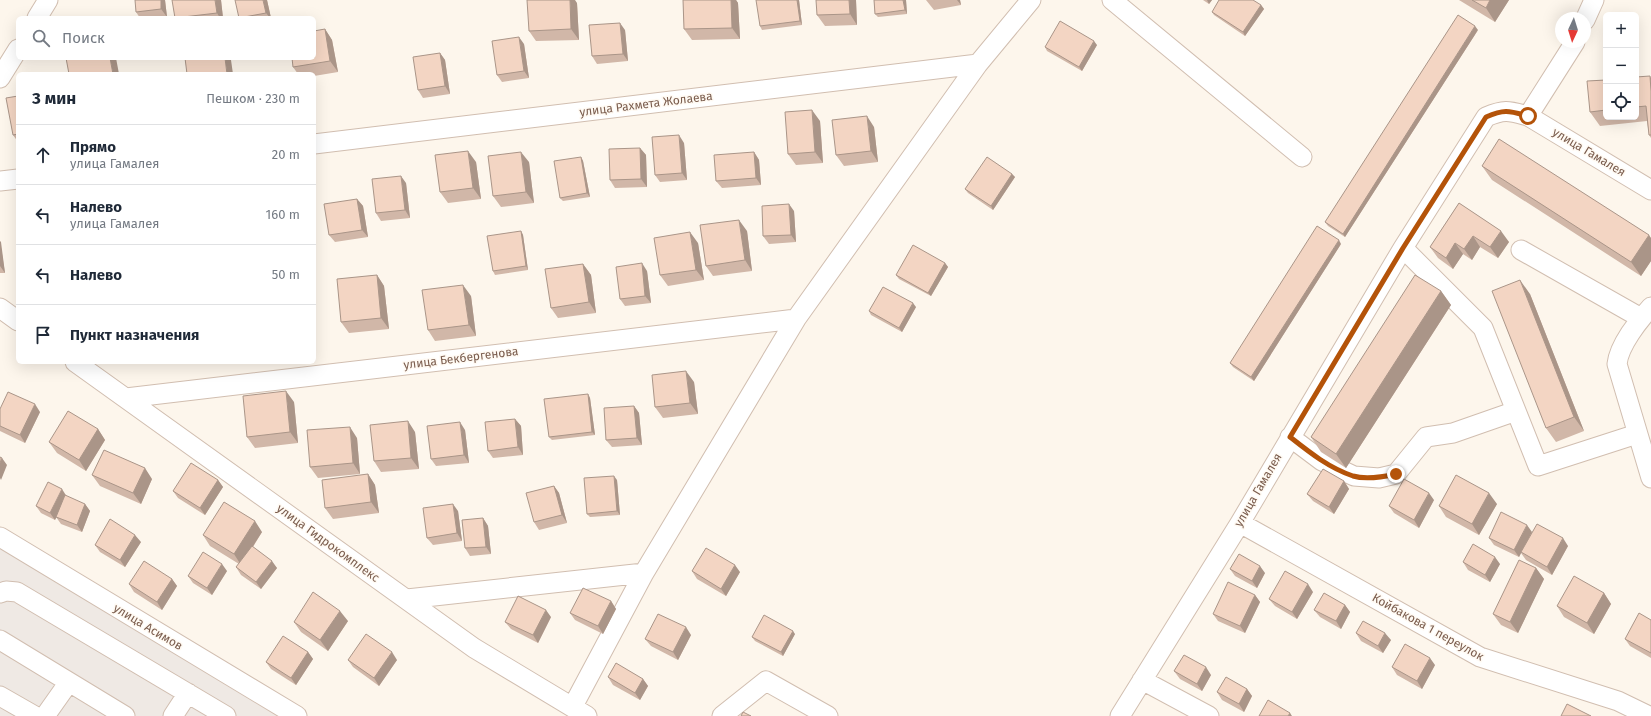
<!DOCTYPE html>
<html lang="ru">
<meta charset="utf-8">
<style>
body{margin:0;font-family:"Fira Sans",sans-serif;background:#f6f6f7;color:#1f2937}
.controls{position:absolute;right:12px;top:12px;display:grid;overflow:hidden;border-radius:6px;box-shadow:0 4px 16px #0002}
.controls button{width:36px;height:36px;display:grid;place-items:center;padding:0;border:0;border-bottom:1px solid #e0e1e3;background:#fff;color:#1f2937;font:20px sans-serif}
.compass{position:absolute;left:1555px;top:12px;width:36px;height:36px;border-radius:50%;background:#fff;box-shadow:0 4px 16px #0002;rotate:184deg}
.stop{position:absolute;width:12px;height:12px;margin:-9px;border:3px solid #b45309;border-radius:50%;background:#fff}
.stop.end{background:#b45309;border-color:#fff;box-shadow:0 1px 4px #0008}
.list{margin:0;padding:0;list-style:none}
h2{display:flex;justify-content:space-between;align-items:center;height:52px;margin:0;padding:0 16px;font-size:17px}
h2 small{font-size:13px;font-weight:400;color:#747a83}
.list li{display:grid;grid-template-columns:26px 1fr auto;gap:12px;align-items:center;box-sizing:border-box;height:60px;padding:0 16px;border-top:1px solid #e0e1e3}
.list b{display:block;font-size:15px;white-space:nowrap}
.list p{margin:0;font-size:13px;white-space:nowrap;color:#747a83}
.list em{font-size:13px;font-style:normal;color:#747a83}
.icon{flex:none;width:22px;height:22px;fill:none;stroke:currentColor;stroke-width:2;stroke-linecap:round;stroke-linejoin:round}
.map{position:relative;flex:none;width:1651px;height:716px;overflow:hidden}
.search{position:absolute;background:#fff;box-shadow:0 4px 16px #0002;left:16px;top:16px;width:300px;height:44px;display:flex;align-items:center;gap:10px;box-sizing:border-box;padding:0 14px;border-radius:6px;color:#747a83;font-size:15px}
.panel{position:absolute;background:#fff;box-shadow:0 4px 16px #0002;left:16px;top:72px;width:300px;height:292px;border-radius:6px}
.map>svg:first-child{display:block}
</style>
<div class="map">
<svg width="1651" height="716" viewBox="0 0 1651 716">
<rect width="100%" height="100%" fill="#fdf6ec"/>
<path fill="#efe9e4" d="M 0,541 L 292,716 L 0,716 Z"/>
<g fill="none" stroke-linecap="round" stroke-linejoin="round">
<g stroke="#d1beb0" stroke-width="21">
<path id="minor" d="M 1112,0 L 1302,157
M 37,18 L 48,0
M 1585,20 L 1594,0
M 0,78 L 18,49
M 1528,116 L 1575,42
M 314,144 L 978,64
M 0,181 L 18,179
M 1403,248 L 1483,328 L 1538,466 L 1637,434
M 1521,250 L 1641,318
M 1651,307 C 1639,320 1619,345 1617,364 L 1651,478
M 0,308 L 18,321
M 75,362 L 474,648 L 587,716
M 126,398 L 796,319
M 1290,437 L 1322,461 L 1354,476 L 1379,478 L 1396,474 L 1426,437 L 1453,433 L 1516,411
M 1240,523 L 1480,657 L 1618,701 L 1649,716
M 0,537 L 297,716
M 0,593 L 6,591 L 17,592 L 226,716
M 407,599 L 644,573 L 796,319 L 978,64 L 1031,0
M 0,640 L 125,716
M 1142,680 L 1209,716
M 0,696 L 35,716
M 573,706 L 644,573
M 45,716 L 69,682
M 173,716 L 188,693
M 722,716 L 766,681 L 828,716
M 1120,716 L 1240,523 L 1403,248 L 1486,117 C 1505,109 1509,111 1528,116 L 1651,190"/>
</g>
<use href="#minor" stroke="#fff" stroke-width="19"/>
</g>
<path fill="#d1b7a8" d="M 165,0 L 167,17 L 154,18 L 140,18 L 136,12 Z
M 221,0 L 223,18 L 175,18 Z
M 267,0 L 271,18 L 239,18 Z
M 683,0 L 736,0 L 738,3 L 740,39 L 692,40 L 684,29 Z
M 799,0 L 802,25 L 762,30 L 760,26 Z
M 856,0 L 857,25 L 825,26 L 817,15 Z
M 874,0 L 906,0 L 907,14 L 878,17 L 875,14 Z
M 926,0 L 960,0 L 961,5 L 934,10 Z
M 1203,0 L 1212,0 L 1209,4 Z
M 1459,0 L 1509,0 L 1495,22 Z
M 577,3 L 579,40 L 536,41 L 529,31 Z
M 1261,5 L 1264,9 L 1245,36 L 1214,15 L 1212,12 Z
M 325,29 L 332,40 L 338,72 L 314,76 L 314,74 L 298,74 L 293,67 Z
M 625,30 L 628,61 L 597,64 L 592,56 Z
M 1478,30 L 1345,237 L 1328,226 L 1325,222 Z
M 524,44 L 529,78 L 502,82 L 497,75 Z
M 1097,45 L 1082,71 L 1047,51 L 1045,47 Z
M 440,53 L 445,60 L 450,94 L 423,98 L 418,90 Z
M 1636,77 L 1651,78 L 1651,138 L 1649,135 L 1647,121 L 1600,126 L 1590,112 L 1606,80 L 1606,117 L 1636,117 Z
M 18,96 L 18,142 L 13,135 Z
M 820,121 L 823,163 L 796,165 L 788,154 Z
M 874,127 L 878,162 L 844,166 L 836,155 Z
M 684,143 L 687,180 L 660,182 L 655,175 Z
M 640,148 L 646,155 L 647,187 L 615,188 L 610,180 Z
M 754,152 L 759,160 L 761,185 L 722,188 L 716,181 Z
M 581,157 L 583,161 L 590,197 L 563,201 L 560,198 Z
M 476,162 L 481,199 L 448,203 L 440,192 Z
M 529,162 L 534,203 L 501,207 L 493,196 Z
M 1482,166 L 1651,238 L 1651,261 L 1641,276 L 1492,180 Z
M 1012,174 L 1015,177 L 993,210 L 968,193 L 965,189 Z
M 406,183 L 410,218 L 381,221 L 376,213 Z
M 357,199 L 363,206 L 368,237 L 335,242 L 329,235 Z
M 1459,203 L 1509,242 L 1498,258 L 1480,247 L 1472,260 L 1463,254 L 1453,269 L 1438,258 L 1430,247 Z
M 794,211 L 796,242 L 769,244 L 763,236 Z
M 521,231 L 523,235 L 528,270 L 495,275 L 493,271 Z
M 747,231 L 752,271 L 713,276 L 706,266 Z
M 0,241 L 5,273 L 0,273 Z
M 698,243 L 704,280 L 668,286 L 660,275 Z
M 1341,244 L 1254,381 L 1233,367 L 1230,363 Z
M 945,263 L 948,267 L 931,296 L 899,279 L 896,275 Z
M 583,264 L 591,275 L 596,313 L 558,318 L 551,308 Z
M 647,271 L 651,303 L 625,306 L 620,299 Z
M 377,275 L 384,286 L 389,329 L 349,333 L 341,322 Z
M 1441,291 L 1451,305 L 1346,468 L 1321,452 L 1311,437 Z
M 1530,294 L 1584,431 L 1556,442 L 1546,428 Z
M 471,296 L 476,336 L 435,341 L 428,330 Z
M 916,307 L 902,332 L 871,315 L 869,311 Z
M 142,362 L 179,362 L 143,364 Z
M 694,382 L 698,414 L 663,418 L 655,407 Z
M 588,394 L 590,398 L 595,435 L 552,440 L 549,437 Z
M 294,402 L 298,443 L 255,448 L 247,437 Z
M 634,406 L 639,413 L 642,445 L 612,447 L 606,440 Z
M 0,409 L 40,412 L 25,443 L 0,431 Z
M 515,419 L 521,426 L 523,455 L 493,458 L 488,451 Z
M 98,429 L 105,440 L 86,471 L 57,453 L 49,442 Z
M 465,430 L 469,463 L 436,466 L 431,459 Z
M 415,432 L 419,469 L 381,472 L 374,461 Z
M 357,438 L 360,474 L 318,478 L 310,467 Z
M 368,474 L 375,485 L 379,513 L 333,519 L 325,508 Z
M 92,475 L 152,479 L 141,504 L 100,486 Z
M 218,480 L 223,487 L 205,515 L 178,498 L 173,491 Z
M 617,480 L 620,515 L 590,517 L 587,514 Z
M 1344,481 L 1349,489 L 1334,514 L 1313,501 L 1307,494 Z
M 554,486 L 559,493 L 567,523 L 539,530 L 534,522 Z
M 1434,500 L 1419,528 L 1394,513 L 1389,506 Z
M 85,504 L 90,511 L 82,532 L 61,524 L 56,517 L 55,520 L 41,513 L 36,506 Z
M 1497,504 L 1479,535 L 1446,517 L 1439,506 Z
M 458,511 L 462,541 L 433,545 L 427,538 Z
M 483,518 L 488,526 L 491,554 L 470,556 L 465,548 Z
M 262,532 L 253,547 L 277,568 L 261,589 L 241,575 L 236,567 L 239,564 L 210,546 L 203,535 Z
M 1532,532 L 1529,538 L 1568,546 L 1552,575 L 1526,560 L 1521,553 L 1519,557 L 1494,545 L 1489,538 Z
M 141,542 L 125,567 L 100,552 L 95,545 Z
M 1463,562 L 1500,564 L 1490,582 L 1468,570 Z
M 1536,568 L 1544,579 L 1518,633 L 1501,625 L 1493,614 Z
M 1230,569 L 1265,573 L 1257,588 L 1235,576 Z
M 227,571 L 212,595 L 193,583 L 188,576 Z
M 692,571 L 740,572 L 726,596 L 697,579 Z
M 172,579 L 177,586 L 162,610 L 134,592 L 129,584 Z
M 1313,592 L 1297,619 L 1275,606 L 1269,599 Z
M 1604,593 L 1611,604 L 1594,634 L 1564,617 L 1557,606 Z
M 1255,595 L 1260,602 L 1245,633 L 1218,621 L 1213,614 Z
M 611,601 L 616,609 L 603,634 L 575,620 L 570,613 Z
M 1345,605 L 1350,612 L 1341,629 L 1320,617 L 1314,610 Z
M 551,617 L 538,643 L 511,629 L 505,622 Z
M 1651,620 L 1651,658 L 1630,646 L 1625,639 Z
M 348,621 L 328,651 L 301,632 L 294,622 Z
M 1356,633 L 1391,640 L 1383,653 L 1361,641 Z
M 795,634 L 783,656 L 755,641 L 752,637 Z
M 691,635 L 678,660 L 651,646 L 645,639 Z
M 308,652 L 313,659 L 296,685 L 271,669 L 266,662 Z
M 348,660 L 397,660 L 379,686 L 353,667 Z
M 1435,665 L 1422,689 L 1397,675 L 1392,667 Z
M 1174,671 L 1211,675 L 1202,691 L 1180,679 Z
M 608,677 L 643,679 L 648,686 L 640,700 L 613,685 Z
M 1247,689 L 1252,696 L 1244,712 L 1222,700 L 1217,692 Z"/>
<path fill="#aa9588" d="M 161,0 L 165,0 L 167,17 L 161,9 Z
M 215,0 L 221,0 L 223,18 L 220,18 L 217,13 Z
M 263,0 L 267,0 L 271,18 L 270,18 L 266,13 Z
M 570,0 L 575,0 L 577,3 L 579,40 L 571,29 Z
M 731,0 L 736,0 L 738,3 L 740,39 L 732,28 Z
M 797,0 L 799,0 L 802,25 L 800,21 Z
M 849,0 L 856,0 L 857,25 L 850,14 Z
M 903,0 L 906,0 L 907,14 L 905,10 Z
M 957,0 L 960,0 L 961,5 Z
M 1207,0 L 1212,0 L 1209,4 Z
M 1490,0 L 1509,0 L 1495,22 L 1486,8 Z
M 1261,5 L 1264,9 L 1245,36 L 1243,32 Z
M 620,23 L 625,30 L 628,61 L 623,54 Z
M 1475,26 L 1478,30 L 1345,237 L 1343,234 Z
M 325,29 L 332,40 L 338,72 L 330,61 Z
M 519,37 L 524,44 L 529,78 L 524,71 Z
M 1094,41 L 1097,45 L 1082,71 L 1079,67 Z
M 440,53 L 445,60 L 450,94 L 445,86 Z
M 110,58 L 116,58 L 119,74 L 113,74 Z
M 225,58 L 230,58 L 231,60 L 233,74 L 227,74 Z
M 1650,76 L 1651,78 L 1651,91 Z
M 812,110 L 820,121 L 823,163 L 815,152 Z
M 867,116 L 874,127 L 878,162 L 871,151 Z
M 679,135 L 684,143 L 687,180 L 682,173 Z
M 640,148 L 646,155 L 647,187 L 641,179 Z
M 468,151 L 476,162 L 481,199 L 473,188 Z
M 521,152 L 529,162 L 534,203 L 526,192 Z
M 754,152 L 759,160 L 761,185 L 756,178 Z
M 581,157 L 583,161 L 590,197 L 587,193 Z
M 1012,174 L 1015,177 L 993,210 L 991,206 Z
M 401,176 L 406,183 L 410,218 L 405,210 Z
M 357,199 L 363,206 L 368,237 L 362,230 Z
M 789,204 L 794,211 L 796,242 L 791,235 Z
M 739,220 L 747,231 L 752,271 L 745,260 Z
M 521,231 L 523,235 L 528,270 L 526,266 Z
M 1501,231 L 1509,242 L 1498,258 L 1490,247 Z
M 690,232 L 698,243 L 704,280 L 696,270 Z
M 1649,235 L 1651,238 L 1651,261 L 1641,276 L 1631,262 Z
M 1473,236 L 1480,247 L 1472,260 L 1464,249 Z
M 1339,240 L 1341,244 L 1254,381 L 1251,377 Z
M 0,241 L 1,242 L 5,273 L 0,266 Z
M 1455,243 L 1463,254 L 1453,269 L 1446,258 Z
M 642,263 L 647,271 L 651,303 L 645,296 Z
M 945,263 L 948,267 L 931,296 L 928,293 Z
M 583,264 L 591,275 L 596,313 L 589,302 Z
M 377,275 L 384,286 L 389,329 L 381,318 Z
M 1520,280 L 1530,294 L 1584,431 L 1574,417 Z
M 463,285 L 471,296 L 476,336 L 469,325 Z
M 1441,291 L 1451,305 L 1346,468 L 1336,454 Z
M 913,303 L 916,307 L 902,332 L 899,328 Z
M 686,371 L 694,382 L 698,414 L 690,403 Z
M 286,391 L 294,402 L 298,443 L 290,432 Z
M 588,394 L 590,398 L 595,435 L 592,432 Z
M 35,404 L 40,412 L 25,443 L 20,435 Z
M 634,406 L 639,413 L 642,445 L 637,438 Z
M 515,419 L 521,426 L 523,455 L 518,447 Z
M 408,421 L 415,432 L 419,469 L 411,458 Z
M 460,422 L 465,430 L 469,463 L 464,455 Z
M 350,427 L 357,438 L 360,474 L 353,463 Z
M 98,429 L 105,440 L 86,471 L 79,460 Z
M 2,458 L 7,465 L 1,480 L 0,478 L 0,463 Z
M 145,468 L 152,479 L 141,504 L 133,493 Z
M 368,474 L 375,485 L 379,513 L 371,502 Z
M 614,476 L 617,480 L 620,515 L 617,511 Z
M 218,480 L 223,487 L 205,515 L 200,508 Z
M 1344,481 L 1349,489 L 1334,514 L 1329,507 Z
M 554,486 L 559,493 L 567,523 L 562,515 Z
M 62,489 L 67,497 L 55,520 L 50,513 Z
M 1429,493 L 1434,500 L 1419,528 L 1414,520 Z
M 1489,493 L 1497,504 L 1479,535 L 1472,524 Z
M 85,504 L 90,511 L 82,532 L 77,525 Z
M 453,504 L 458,511 L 462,541 L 457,533 Z
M 483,518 L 488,526 L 491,554 L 486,547 Z
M 255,521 L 262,532 L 241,565 L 234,554 Z
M 1527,525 L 1532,532 L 1519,557 L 1514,550 Z
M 135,535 L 141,542 L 125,567 L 120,560 Z
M 1563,538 L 1568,546 L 1552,575 L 1547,567 Z
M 1495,557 L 1500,564 L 1490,582 L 1485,575 Z
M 272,561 L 277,568 L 261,589 L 256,582 Z
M 222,564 L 227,571 L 212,595 L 207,588 Z
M 735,565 L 740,572 L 726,596 L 721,589 Z
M 1260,566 L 1265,573 L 1257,588 L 1252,581 Z
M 1536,568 L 1544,579 L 1518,633 L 1510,622 Z
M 172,579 L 177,586 L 162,610 L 157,602 Z
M 1308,584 L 1313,592 L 1297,619 L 1292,612 Z
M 1604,593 L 1611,604 L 1594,634 L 1587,623 Z
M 1255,595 L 1260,602 L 1245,633 L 1240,626 Z
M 611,601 L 616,609 L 603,634 L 598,626 Z
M 1345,605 L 1350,612 L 1341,629 L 1336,621 Z
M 546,610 L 551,617 L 538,643 L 533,635 Z
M 340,611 L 348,621 L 328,651 L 320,640 Z
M 686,627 L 691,635 L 678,660 L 673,652 Z
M 793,631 L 795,634 L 783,656 L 781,652 Z
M 1385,633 L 1391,640 L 1383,653 L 1378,646 Z
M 308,652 L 313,659 L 296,685 L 291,678 Z
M 392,652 L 397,660 L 379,686 L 374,678 Z
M 1430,658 L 1435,665 L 1422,689 L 1417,681 Z
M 1206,667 L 1211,675 L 1202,691 L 1197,684 Z
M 643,679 L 648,686 L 640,700 L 635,693 Z
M 1247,689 L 1252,696 L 1244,712 L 1239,704 Z
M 1290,713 L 1292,716 L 1288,716 Z"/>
<path fill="#f3d5c3" stroke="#aa9588" d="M 135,0 L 161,0 L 161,9 L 136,12 Z
M 172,0 L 215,0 L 217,13 L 175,18 Z
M 235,0 L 263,0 L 266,13 L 239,18 Z
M 527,0 L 570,0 L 571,29 L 529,31 Z
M 683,0 L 731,0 L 732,28 L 684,29 Z
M 756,0 L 797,0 L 800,21 L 760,26 Z
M 816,0 L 849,0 L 850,14 L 817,15 Z
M 874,0 L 903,0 L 905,10 L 875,14 Z
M 1219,0 L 1253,0 L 1261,5 L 1243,32 L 1212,12 Z
M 1472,0 L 1490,0 L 1486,8 Z
M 1458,15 L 1475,26 L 1343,234 L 1325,222 Z
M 1060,21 L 1094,41 L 1079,67 L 1045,47 Z
M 620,23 L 623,54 L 592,56 L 589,25 Z
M 325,29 L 330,61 L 293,67 L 292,58 L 314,58 L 314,31 Z
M 519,37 L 524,71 L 497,75 L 492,41 Z
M 440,53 L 445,86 L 418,90 L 413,57 Z
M 66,58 L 110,58 L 113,74 L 69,74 Z
M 185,58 L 225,58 L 227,74 L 187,74 Z
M 1650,76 L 1651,91 L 1651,135 L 1649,135 L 1646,106 L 1636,107 L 1636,77 Z
M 1606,80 L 1606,110 L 1590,112 L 1587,81 Z
M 18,96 L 18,134 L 13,135 L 6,98 Z
M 812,110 L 815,152 L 788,154 L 785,112 Z
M 867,116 L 871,151 L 836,155 L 832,120 Z
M 679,135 L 682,173 L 655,175 L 652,137 Z
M 1499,139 L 1649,235 L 1631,262 L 1482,166 Z
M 640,148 L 641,179 L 610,180 L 609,149 Z
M 468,151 L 473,188 L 440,192 L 435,155 Z
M 521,152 L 526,192 L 493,196 L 488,156 Z
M 754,152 L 756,178 L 716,181 L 714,155 Z
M 581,157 L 587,193 L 560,198 L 554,161 Z
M 987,157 L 1012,174 L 991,206 L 965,189 Z
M 401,176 L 405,210 L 376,213 L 372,179 Z
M 357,199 L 362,230 L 329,235 L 324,204 Z
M 1459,203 L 1501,231 L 1490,247 L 1473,236 L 1464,249 L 1455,243 L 1446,258 L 1430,247 Z
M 789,204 L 791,235 L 763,236 L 762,206 Z
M 739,220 L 745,260 L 706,266 L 700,225 Z
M 1317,226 L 1339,240 L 1251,377 L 1230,363 Z
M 521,231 L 526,266 L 493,271 L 487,236 Z
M 690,232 L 696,270 L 660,275 L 654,238 Z
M 913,245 L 945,263 L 928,293 L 896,275 Z
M 642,263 L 645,296 L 620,299 L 616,267 Z
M 583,264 L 589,302 L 551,308 L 545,269 Z
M 377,275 L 381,318 L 341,322 L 337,279 Z
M 1415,275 L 1441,291 L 1336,454 L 1311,437 Z
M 1520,280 L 1574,417 L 1546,428 L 1492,291 Z
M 463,285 L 469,325 L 428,330 L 422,290 Z
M 883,287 L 913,303 L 899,328 L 869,311 Z
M 686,371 L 690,403 L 655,407 L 652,375 Z
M 286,391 L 290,432 L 247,437 L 243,396 Z
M 8,392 L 35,404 L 20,435 L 0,426 L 0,409 Z
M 588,394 L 592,432 L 549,437 L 544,399 Z
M 634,406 L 637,438 L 606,440 L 604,408 Z
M 68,411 L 98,429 L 79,460 L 49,442 Z
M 515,419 L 518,447 L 488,451 L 485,422 Z
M 408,421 L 411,458 L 374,461 L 370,425 Z
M 460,422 L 464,455 L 431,459 L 427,426 Z
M 350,427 L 353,463 L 310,467 L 307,430 Z
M 104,450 L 145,468 L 133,493 L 92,475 Z
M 0,457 L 2,458 L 0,463 Z
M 191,463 L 218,480 L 200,508 L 173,491 Z
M 1323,469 L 1344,481 L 1329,507 L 1307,494 Z
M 368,474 L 371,502 L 325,508 L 322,480 Z
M 1456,475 L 1489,493 L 1472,524 L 1439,506 Z
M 614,476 L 617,511 L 587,514 L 584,478 Z
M 1404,479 L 1429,493 L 1414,520 L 1389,506 Z
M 48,482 L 62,489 L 50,513 L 36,506 Z
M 554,486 L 562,515 L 534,522 L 526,493 Z
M 65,495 L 85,504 L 77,525 L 56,517 Z
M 224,502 L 255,521 L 234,554 L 203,535 Z
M 453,504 L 457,533 L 427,538 L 423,508 Z
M 1501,512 L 1527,525 L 1514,550 L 1489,538 Z
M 483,518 L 486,547 L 465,548 L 462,520 Z
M 110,519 L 135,535 L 120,560 L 95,545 Z
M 1537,524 L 1563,538 L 1547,567 L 1521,552 Z
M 1473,544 L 1495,557 L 1485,575 L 1463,562 Z
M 252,546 L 272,561 L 256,582 L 236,567 Z
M 706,548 L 735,565 L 721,589 L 692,571 Z
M 203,552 L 222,564 L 207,588 L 188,576 Z
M 1239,554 L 1260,566 L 1252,581 L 1230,569 Z
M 1519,560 L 1536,568 L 1510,622 L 1493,614 Z
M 144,561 L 172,579 L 157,602 L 129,584 Z
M 1285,571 L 1308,584 L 1292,612 L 1269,599 Z
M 1574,576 L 1604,593 L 1587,623 L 1557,606 Z
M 1228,582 L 1255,595 L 1240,626 L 1213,614 Z
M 583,588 L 611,601 L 598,626 L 570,613 Z
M 313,592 L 340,611 L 320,640 L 294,622 Z
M 1324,593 L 1345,605 L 1336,621 L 1314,610 Z
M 518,596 L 546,610 L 533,635 L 505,622 Z
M 1639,613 L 1651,620 L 1651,653 L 1625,639 Z
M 658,614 L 686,627 L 673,652 L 645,639 Z
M 764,615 L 793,631 L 781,652 L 752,637 Z
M 1363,621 L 1385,633 L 1378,646 L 1356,633 Z
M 366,634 L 392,652 L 374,678 L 348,660 Z
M 283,636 L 308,652 L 291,678 L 266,662 Z
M 1405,644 L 1430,658 L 1417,681 L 1392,667 Z
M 1184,655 L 1206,667 L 1197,684 L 1174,671 Z
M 616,663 L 643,679 L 635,693 L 608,677 Z
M 1226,677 L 1247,689 L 1239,704 L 1217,692 Z
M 1268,700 L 1290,713 L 1288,716 L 1259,716 Z
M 1567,704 L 1591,716 L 1561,716 Z
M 743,712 L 751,716 L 741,716 Z"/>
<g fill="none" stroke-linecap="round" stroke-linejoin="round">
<path stroke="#b45309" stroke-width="5" d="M 1396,474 C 1383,477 1366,480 1353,476 C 1329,468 1309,452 1290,437 L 1403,248 L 1486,117 C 1505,109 1509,111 1528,116"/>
</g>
<g text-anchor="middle" stroke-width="3" stroke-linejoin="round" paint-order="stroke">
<g font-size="12" fill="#7a5c4d" stroke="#fffaf3">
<text transform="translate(646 104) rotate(-7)" y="4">улица Рахмета Жолаева</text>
<text transform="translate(1589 152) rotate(31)" y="4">улица Гамалея</text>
<text transform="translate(461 358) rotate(-7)" y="4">улица Бекбергенова</text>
<text transform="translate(1258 490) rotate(-60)" y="4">улица Гамалея</text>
<text transform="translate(328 543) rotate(36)" y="4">улица Гидрокомплекс</text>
<text transform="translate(148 627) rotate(31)" y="4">улица Асимов</text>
<text transform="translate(1428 627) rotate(29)" y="4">Койбакова 1 переулок</text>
</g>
</g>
</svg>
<div class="controls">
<button>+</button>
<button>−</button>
<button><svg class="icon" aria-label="locate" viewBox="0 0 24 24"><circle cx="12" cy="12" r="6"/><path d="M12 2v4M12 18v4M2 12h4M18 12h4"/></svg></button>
</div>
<svg class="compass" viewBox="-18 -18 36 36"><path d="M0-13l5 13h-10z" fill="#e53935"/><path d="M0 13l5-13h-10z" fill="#747a83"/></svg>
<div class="stop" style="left:1528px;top:116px"></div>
<div class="stop end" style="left:1396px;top:474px"></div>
<div class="search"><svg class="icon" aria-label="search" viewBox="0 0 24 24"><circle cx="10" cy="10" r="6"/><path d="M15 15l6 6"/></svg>Поиск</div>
<section class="panel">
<h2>3 мин<small>Пешком · 230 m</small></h2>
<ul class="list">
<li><svg class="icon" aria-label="ahead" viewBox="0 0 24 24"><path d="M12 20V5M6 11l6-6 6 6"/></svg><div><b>Прямо</b><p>улица Гамалея</p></div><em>20 m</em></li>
<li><svg class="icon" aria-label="left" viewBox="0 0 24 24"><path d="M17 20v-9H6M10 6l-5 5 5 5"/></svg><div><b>Налево</b><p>улица Гамалея</p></div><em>160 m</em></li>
<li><svg class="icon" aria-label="left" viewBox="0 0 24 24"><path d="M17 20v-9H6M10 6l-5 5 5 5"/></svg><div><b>Налево</b></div><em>50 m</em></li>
<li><svg class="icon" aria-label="arrive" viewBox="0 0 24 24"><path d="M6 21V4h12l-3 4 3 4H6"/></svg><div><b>Пункт назначения</b></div></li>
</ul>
</section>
</div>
